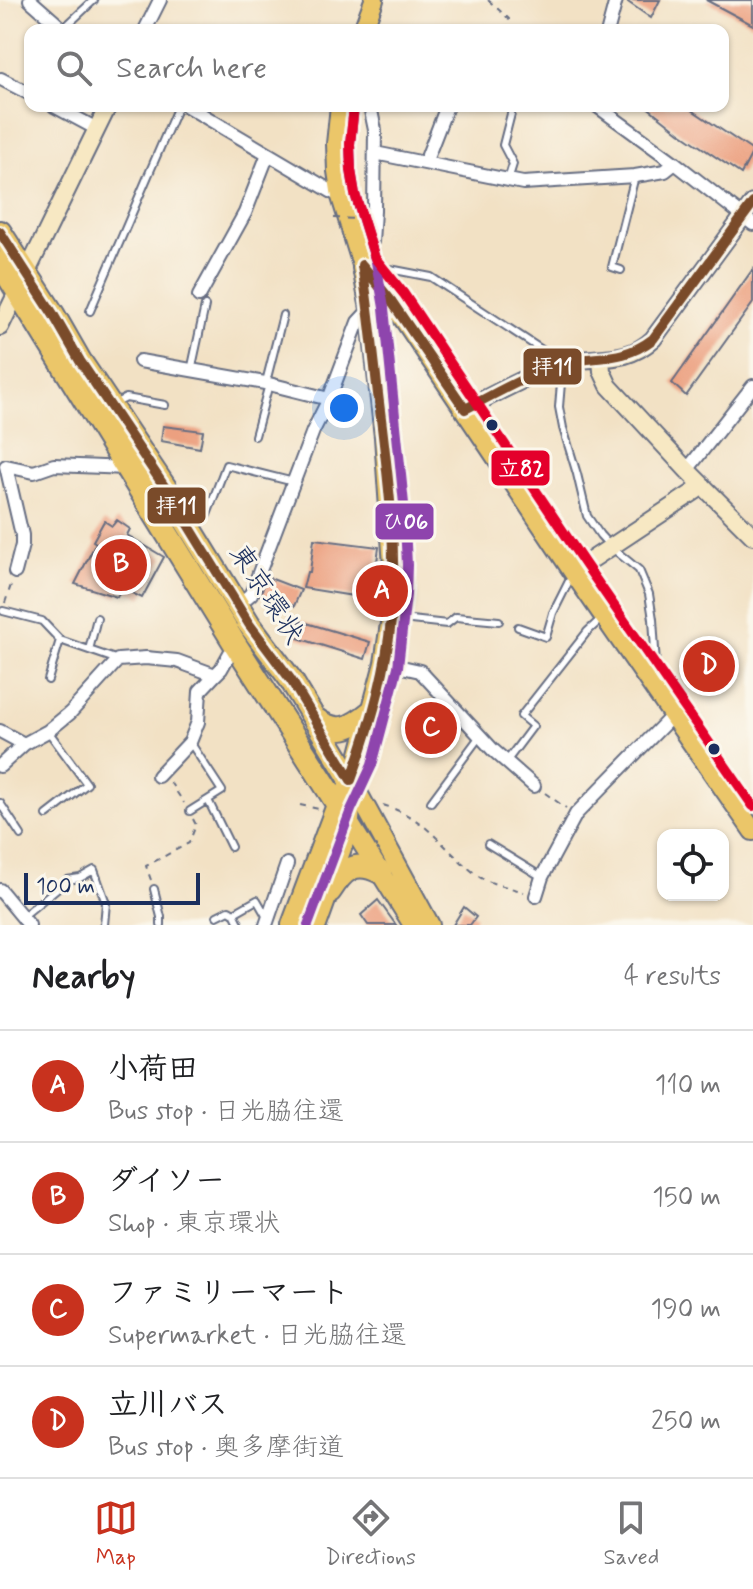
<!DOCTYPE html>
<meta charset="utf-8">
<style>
body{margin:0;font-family:Mynerve,"Klee One",sans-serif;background:#f6f6f6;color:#202124}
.controls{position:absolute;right:24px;bottom:24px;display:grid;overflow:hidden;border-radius:16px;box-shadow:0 2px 6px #0004}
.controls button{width:72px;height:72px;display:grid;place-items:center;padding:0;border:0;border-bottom:2px solid #e0e0e0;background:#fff;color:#202124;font:40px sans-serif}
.scale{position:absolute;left:24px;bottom:20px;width:176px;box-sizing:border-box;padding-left:8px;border:4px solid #1b2f5e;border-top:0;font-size:22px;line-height:28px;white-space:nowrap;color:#1b2f5e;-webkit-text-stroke:6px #fbf7ec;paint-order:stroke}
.you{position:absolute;left:344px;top:408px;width:28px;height:28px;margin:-20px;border:6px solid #fff;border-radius:50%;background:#1a73e8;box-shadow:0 0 0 12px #1a73e833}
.badge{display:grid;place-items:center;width:52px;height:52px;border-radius:50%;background:#c8321e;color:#fff;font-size:26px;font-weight:700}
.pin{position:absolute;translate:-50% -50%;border:4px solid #fff;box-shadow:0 2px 8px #0006}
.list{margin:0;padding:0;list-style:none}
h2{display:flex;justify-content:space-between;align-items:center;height:104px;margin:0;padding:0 32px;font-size:34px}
h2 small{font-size:26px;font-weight:400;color:#757577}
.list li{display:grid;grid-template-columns:52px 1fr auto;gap:24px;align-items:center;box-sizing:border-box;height:112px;padding:0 32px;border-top:2px solid #e0e0e0}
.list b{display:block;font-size:30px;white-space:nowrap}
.list p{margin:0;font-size:26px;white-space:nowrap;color:#757577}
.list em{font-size:26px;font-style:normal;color:#757577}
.icon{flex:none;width:44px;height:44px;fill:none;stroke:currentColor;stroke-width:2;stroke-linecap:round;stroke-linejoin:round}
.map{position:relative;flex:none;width:753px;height:925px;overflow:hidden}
.search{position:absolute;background:#fff;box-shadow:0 2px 6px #0004;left:24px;right:24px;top:24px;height:88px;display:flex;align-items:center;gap:20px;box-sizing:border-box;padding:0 28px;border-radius:16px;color:#757577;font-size:30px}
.sheet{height:552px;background:#fff}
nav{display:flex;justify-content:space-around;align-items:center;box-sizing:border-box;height:112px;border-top:2px solid #e0e0e0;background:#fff;font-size:22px;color:#757577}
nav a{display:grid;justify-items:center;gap:4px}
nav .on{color:#c8321e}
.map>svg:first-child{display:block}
</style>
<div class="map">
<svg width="753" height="925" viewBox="0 0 753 925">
<rect width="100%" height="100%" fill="#fbf7ec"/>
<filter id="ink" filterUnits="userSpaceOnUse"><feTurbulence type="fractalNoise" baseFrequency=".0125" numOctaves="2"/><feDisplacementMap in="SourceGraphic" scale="16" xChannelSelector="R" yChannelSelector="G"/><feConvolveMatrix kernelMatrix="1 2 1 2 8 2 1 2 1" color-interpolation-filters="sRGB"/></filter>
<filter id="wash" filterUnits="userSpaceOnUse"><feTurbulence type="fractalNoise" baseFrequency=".006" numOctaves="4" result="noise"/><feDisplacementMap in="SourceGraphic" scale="32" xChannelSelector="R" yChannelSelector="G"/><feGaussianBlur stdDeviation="1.8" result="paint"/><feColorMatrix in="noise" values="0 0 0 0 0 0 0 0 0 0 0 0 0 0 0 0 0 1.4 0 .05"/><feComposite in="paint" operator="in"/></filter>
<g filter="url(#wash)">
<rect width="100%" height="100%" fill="#f2e1c4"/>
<g id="blocks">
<path fill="#eca080" d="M 625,0 L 660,0 L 651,18 Z
M 706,0 L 753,0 L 753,25 Z
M 646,106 L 686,106 L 753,151 L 741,174 L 679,132 Z
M 753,269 L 753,303 L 686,396 L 672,383 Z
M 163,426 L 203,431 L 200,448 L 161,441 Z
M 117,520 L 130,529 L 127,535 L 164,557 L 142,598 L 122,588 L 117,597 L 75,584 L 96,543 L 93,541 L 104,521 L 112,526 Z
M 314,539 L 379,547 L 372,599 L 303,588 L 307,572 L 310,572 Z
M 267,577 L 301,590 L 294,606 L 260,595 Z
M 300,621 L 370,642 L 365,659 L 295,637 Z
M 424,707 L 445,711 L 438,749 L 416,745 Z
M 378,900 L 396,925 L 368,925 L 361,915 Z
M 464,907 L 476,917 L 470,925 L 453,925 Z"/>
</g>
</g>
<g filter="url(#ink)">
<use href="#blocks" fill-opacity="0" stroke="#666d82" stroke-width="2"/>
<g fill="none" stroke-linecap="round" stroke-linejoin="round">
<g stroke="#666d82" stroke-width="10">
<path id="lane" d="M 63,29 L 94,0
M 508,180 L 513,164 L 503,145 L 513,106
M 369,265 L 431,277 L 542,350 L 557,365 L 561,383 L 559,407 L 563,428 L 577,474 L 587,516 L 600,535 L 611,547 L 639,570 L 649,594 L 653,619 L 656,665 L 653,681
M 621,270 L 612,267 L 635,176
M 90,311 L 178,106
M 191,371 L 205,306
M 266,382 L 283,315
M 114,404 L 126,398 L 165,405
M 255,436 L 269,384
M 193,526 L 207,515 L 226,465 L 294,482
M 3,611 L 42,621 L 60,640 L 118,660
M 393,618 L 447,624 L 456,617 L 499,621
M 518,627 L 546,637 L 553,613 L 572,575
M 89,650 L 97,618
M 48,680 L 60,640
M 190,742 L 222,791 L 190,811
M 506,762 L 533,726 L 521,716 L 587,632 L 602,618
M 208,800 L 231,847
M 431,802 L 480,736
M 0,803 L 21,835
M 47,815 L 87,784 L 48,731
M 488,844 L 542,877
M 154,889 L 161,917 L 161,925
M 217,916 L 229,910 L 234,913
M 22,917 L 67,880 L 80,878 L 94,870 L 106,903 L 104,925
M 240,925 L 234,913 L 257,900 L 268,919"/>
</g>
<g stroke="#666d82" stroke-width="16">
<path id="street" d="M 30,0 L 64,30
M 145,30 L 160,0
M 608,30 L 616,0
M 1,79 L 30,94
M 54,106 L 97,129
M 187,106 L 341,197
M 597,106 L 675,163 L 753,224
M 375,153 L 523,183 L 635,176 L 665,171 L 675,163
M 425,163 L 447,106
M 362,264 L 372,242 L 374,211 L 375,130 L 370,106
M 199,296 L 245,213 L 268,154
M 140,361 L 265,383 L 329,399
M 687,470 L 753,386
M 15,572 L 22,545 L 22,535 L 6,466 L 34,472 L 54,465 L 127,468
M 238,605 L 251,594 L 313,431 L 329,399 L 358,322 L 370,309
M 384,663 L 420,671 L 493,750 L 534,786
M 0,731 L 24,744
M 0,766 L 24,744 L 48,731 L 70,713 L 118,660 L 146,658 L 177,661 L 215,675 L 221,669 L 235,644
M 158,776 L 190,742 L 198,722 L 200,691 L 215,675
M 0,890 L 29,925
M 536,896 L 542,877 L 576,814 L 672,716
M 266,925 L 287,864"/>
</g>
<g stroke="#666d82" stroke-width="20">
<path id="secondary" d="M 0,327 L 108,106
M 601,359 L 602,371 L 609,386 L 687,470 L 753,536
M 465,409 C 494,394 524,378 554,366 C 590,352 622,368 653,339 L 753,203
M 573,572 L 703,486"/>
</g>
<g stroke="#666d82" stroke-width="22">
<path id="primary" d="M 363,30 L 374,0
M 340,106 L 336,144 L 337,171 L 341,197 L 362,265 L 392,302 L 573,572 L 753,831
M 351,780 L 430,925
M 346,790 L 358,761 L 384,663 L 391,617 L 393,566 L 384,437 L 370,309 L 362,268
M 345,816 L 413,925"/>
</g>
<g stroke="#666d82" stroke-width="26">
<path id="highway" d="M 0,232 L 53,314 L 80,361 L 168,492 L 249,624 L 291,680 L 351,780 L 348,820 L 344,837 L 327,883 L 324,900 L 315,925
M 0,263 L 235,644 L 338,805 L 293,925
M 314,718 C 338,736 351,728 372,711
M 330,891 C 343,870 355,859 380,872"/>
</g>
<path stroke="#666d82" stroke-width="2" stroke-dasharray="6 6" stroke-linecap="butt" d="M 488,0 L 509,19 L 507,30
M 5,603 L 12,582
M 170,782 L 184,803
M 545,793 L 566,808
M 300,805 L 319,809
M 383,805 C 430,819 441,848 477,875 C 488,884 510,887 524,892
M 151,880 L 146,866 L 189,843 L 196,825 L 193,819"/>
<use href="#lane" stroke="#fff" stroke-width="6"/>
<use href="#street" stroke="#fff" stroke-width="12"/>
<use href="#secondary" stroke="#f7e8c3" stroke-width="16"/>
<use href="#primary" stroke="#ebc669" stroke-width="18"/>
<use href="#highway" stroke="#ebc669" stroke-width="22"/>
<path stroke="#666d82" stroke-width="2" stroke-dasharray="6 6" stroke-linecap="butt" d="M 334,218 L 359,219"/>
<g stroke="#fbf7ec" stroke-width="16">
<path id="bus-1" d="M 0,232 L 53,314 L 80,361 L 168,492 L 249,624 L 291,680 L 351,780
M 362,265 L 392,302 L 465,409 C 495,394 525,376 557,365 C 593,353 619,365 653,339 L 753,203
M 351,780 C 370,728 386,675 391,620 C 398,544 387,469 378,394 C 373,351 369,308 362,266"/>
</g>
<g stroke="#fbf7ec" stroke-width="16">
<path id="bus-2" d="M 308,925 L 351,810 L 372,765 L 398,667 L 406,595 L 407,565 L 404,504 L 384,308 L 376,262 L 355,194 L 351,170 L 350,144 L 354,107"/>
</g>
<g stroke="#fbf7ec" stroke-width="16">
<path id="bus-3" d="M 354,107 L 350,144 L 351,170 L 355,194 L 375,258 L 404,294 L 585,564 L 753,806"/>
</g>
<use href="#bus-1" stroke="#7a4b2a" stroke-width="10"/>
<use href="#bus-2" stroke="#8e44ad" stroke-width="10"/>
<use href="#bus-3" stroke="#e4002b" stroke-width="10"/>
</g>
</g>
<g fill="#1b2f5e" stroke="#fbf7ec" stroke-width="3">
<circle cx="492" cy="425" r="7"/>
<circle cx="714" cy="749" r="7"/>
</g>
<g text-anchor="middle" stroke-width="6" stroke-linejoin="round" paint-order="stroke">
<g font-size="28" fill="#1b2f5e" stroke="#fbf7ec">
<text transform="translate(268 593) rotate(57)" y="10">東京環状</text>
</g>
</g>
<g stroke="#fbf7ec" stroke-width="3">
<rect x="522" y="347" width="61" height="39" rx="8" fill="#7a4b2a"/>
<rect x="490" y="449" width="61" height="38" rx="8" fill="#e4002b"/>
<rect x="146" y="486" width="61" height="39" rx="8" fill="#7a4b2a"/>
<rect x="374" y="502" width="61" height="39" rx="8" fill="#8e44ad"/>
</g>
<g font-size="22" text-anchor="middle" font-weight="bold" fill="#fff">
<text x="552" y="374">拝11</text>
<text x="521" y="476">立82</text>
<text x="176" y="513">拝11</text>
<text x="405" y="529">ひ06</text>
</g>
</svg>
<div class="controls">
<button><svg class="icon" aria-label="locate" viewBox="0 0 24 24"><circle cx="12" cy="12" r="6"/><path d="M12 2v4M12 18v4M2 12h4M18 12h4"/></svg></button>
</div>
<div class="scale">100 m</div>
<div class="you"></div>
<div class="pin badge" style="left:382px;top:591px">A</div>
<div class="pin badge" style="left:121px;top:565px">B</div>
<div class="pin badge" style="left:431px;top:728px">C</div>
<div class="pin badge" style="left:709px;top:666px">D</div>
<div class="search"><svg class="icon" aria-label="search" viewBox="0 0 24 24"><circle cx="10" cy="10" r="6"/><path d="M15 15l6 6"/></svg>Search here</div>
</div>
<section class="sheet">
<h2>Nearby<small>4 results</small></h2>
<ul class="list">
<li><span class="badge">A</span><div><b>小荷田</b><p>Bus stop · 日光脇往還</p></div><em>110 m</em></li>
<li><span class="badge">B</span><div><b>ダイソー</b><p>Shop · 東京環状</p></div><em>150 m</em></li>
<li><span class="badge">C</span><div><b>ファミリーマート</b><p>Supermarket · 日光脇往還</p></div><em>190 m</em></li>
<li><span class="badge">D</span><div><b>立川バス</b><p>Bus stop · 奥多摩街道</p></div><em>250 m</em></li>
</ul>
</section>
<nav>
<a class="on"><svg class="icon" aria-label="map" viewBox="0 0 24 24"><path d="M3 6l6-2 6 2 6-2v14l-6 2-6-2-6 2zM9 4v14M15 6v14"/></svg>Map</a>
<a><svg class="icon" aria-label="directions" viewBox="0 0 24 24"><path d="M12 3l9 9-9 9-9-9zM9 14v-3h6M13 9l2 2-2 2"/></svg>Directions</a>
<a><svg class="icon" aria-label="saved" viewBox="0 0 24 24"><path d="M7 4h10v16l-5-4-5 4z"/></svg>Saved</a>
</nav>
